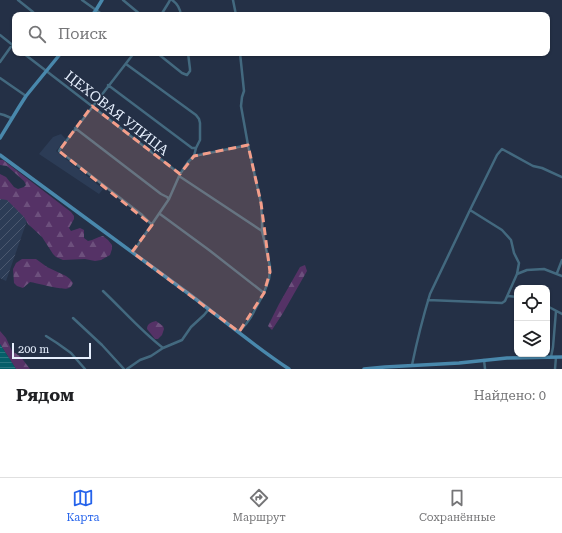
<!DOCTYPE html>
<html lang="ru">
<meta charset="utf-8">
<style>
body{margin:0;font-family:"Roboto Serif",serif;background:#f2f2f2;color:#202124}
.controls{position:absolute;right:12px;bottom:12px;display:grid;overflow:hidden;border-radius:8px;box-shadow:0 1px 3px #0004}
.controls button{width:36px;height:36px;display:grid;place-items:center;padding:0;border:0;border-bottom:1px solid #e0e0e0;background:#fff;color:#202124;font:20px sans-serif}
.scale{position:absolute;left:12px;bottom:10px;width:79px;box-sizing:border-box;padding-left:4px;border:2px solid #e7f0fe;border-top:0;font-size:11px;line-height:14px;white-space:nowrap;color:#e7f0fe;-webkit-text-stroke:3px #243046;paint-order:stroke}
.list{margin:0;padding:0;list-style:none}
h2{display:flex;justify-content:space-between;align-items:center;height:52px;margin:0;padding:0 16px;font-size:17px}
h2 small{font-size:13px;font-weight:400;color:#757577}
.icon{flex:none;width:22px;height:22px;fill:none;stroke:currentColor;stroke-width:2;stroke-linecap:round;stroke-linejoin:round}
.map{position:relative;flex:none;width:562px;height:369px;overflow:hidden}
.search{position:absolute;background:#fff;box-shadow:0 1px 3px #0004;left:12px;right:12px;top:12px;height:44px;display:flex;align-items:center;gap:10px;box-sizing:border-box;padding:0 14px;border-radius:8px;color:#757577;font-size:15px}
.sheet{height:108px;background:#fff}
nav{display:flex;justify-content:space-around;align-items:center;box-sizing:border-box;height:56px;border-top:1px solid #e0e0e0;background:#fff;font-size:11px;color:#757577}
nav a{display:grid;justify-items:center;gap:2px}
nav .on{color:#2563eb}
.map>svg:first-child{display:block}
</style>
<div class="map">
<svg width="562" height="369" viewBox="0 0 562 369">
<defs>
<pattern id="industrial-furrows" width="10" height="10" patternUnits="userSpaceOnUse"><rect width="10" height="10" fill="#2c3c56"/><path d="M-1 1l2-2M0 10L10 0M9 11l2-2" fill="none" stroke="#4b586f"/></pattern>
<pattern id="forest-firs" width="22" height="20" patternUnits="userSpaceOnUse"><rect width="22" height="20" fill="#553266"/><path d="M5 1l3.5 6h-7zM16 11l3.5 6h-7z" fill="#6d507d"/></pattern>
<pattern id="water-rules" width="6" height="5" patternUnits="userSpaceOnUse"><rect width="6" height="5" fill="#055e68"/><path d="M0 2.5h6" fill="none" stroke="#29757f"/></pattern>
</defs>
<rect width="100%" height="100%" fill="#243046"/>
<path fill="#2c3c56" d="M 61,134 L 66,139 L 56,151 L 103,189 L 99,194 L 39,154 L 53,137 Z"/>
<path fill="url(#industrial-furrows)" d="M 0,194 L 31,209 L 6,281 L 0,278 Z"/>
<path fill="url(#forest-firs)" d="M 0,160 L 3,160 L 71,212 L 74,216 L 74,219 L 69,228 L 71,231 L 80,228 L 84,230 L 84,238 L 88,241 L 92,240 L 99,237 L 103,236 L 108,240 L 112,245 L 112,249 L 110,255 L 101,260 L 95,261 L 85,259 L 63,260 L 56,257 L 53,254 L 42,237 L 28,224 L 24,217 L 7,200 L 0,199 L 0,174 L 6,177 L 14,187 L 18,189 L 24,187 L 26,185 L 24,181 L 7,166 L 0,165 Z
M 22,259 L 36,259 L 47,267 L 66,276 L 70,279 L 73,283 C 72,285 71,287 69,288 C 63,291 38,283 30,282 L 23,288 L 17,286 L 14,283 L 13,269 L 16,263 Z
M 305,265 L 307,271 L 283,313 L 272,330 L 268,326 L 279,304 L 300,267 Z
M 156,321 L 163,326 L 164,329 L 162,335 L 158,339 L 155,339 L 147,329 C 147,324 151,322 156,321 Z
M 0,331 L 6,338 L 12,351 L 20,356 L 30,369 L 16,369 L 0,344 Z"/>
<path fill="url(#water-rules)" d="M 0,344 L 16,369 L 0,369 Z"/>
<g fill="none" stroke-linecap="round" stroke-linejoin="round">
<path stroke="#43697f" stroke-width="2.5" d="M 18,0 L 33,12 L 35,15
M 82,0 L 103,15
M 123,0 L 141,15
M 172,0 C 178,4 180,8 181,15
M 233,0 L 236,15
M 161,15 L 169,2 L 170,0
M 0,35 L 15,47
M 23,53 L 180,174
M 134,53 L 60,149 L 59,151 L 141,214 L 152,225
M 157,53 L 182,73 L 187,75 L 190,71 L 190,69 L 188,53
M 0,62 L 15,41
M 126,64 L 196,115 L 199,119 L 200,123 L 200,140 L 196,148 L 194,156 L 188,162 L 180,174 L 169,199 L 133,252
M 0,78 L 26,96
M 108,85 L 192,148 L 196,148
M 0,114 L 4,115 L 11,118
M 75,128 L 161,194 L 167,197 L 169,199
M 194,156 L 248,145
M 179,176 L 262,231
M 470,210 L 497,155 L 502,149 L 533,166 L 542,168 L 562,177
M 160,214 L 209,250 L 264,293
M 557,273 L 562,260
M 517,274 L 527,270 L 544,269 L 562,276
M 103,291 C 123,310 141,331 163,348
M 508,296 L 517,297
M 547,306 L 562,314
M 73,318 L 102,345 L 124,369
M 239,332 L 246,324 L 251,317 L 264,293 L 269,279 L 270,272 L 270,266 L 262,231 L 262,218 L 261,203 L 248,145 L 241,106 L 242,97 L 244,91 L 240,53
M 46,336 L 57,343 L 71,353 L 85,369
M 551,357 L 553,347 L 556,311
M 484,360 L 485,369
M 412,365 C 417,341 423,317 430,294 L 470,210 L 502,230 L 511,240 L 514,253 L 519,263 L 517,274 L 505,301 L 502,303 L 428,300
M 127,369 L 140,360 L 151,356 L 163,348 L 182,340 L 191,327 L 204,315 L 209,309
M 555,369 L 556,357"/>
<path stroke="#4988ac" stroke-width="3.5" d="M 92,15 L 96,10 L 102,0
M 0,138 L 19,107 L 26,96 L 61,53
M 0,155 C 63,202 126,247 189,294 C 222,319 254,346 289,369
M 364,369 L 385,367 L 459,363 L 507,358 L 562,357"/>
</g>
<path fill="#f49e8a" fill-opacity="0.2" stroke="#f49e8a" stroke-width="3" stroke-dasharray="8 5" stroke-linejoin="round" d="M 92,106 L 180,174 L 194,156 L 248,145 L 261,203 L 270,272 L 264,293 L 239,332 L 132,252 L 152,225 L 59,151 Z"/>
<g text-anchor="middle" stroke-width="3" stroke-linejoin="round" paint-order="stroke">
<g font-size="14" fill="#e7f0fe" stroke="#243046">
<text transform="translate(117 113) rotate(38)" y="5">ЦЕХОВАЯ УЛИЦА</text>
</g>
</g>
</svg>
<div class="controls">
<button><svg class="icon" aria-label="locate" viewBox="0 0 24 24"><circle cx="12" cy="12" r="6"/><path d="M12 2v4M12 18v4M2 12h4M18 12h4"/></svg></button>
<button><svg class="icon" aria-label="layers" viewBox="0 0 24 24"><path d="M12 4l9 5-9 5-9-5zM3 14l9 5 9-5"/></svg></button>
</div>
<div class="scale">200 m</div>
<div class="search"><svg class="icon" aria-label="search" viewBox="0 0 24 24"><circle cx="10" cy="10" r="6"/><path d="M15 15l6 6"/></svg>Поиск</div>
</div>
<section class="sheet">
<h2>Рядом<small>Найдено: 0</small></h2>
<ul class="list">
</ul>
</section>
<nav>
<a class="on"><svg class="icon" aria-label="map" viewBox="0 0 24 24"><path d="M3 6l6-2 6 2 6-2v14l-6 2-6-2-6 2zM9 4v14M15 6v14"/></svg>Карта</a>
<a><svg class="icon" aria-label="directions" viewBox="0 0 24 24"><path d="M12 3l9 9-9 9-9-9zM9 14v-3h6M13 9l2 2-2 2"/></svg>Маршрут</a>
<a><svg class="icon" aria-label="saved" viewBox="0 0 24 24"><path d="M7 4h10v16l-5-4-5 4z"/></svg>Сохранённые</a>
</nav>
